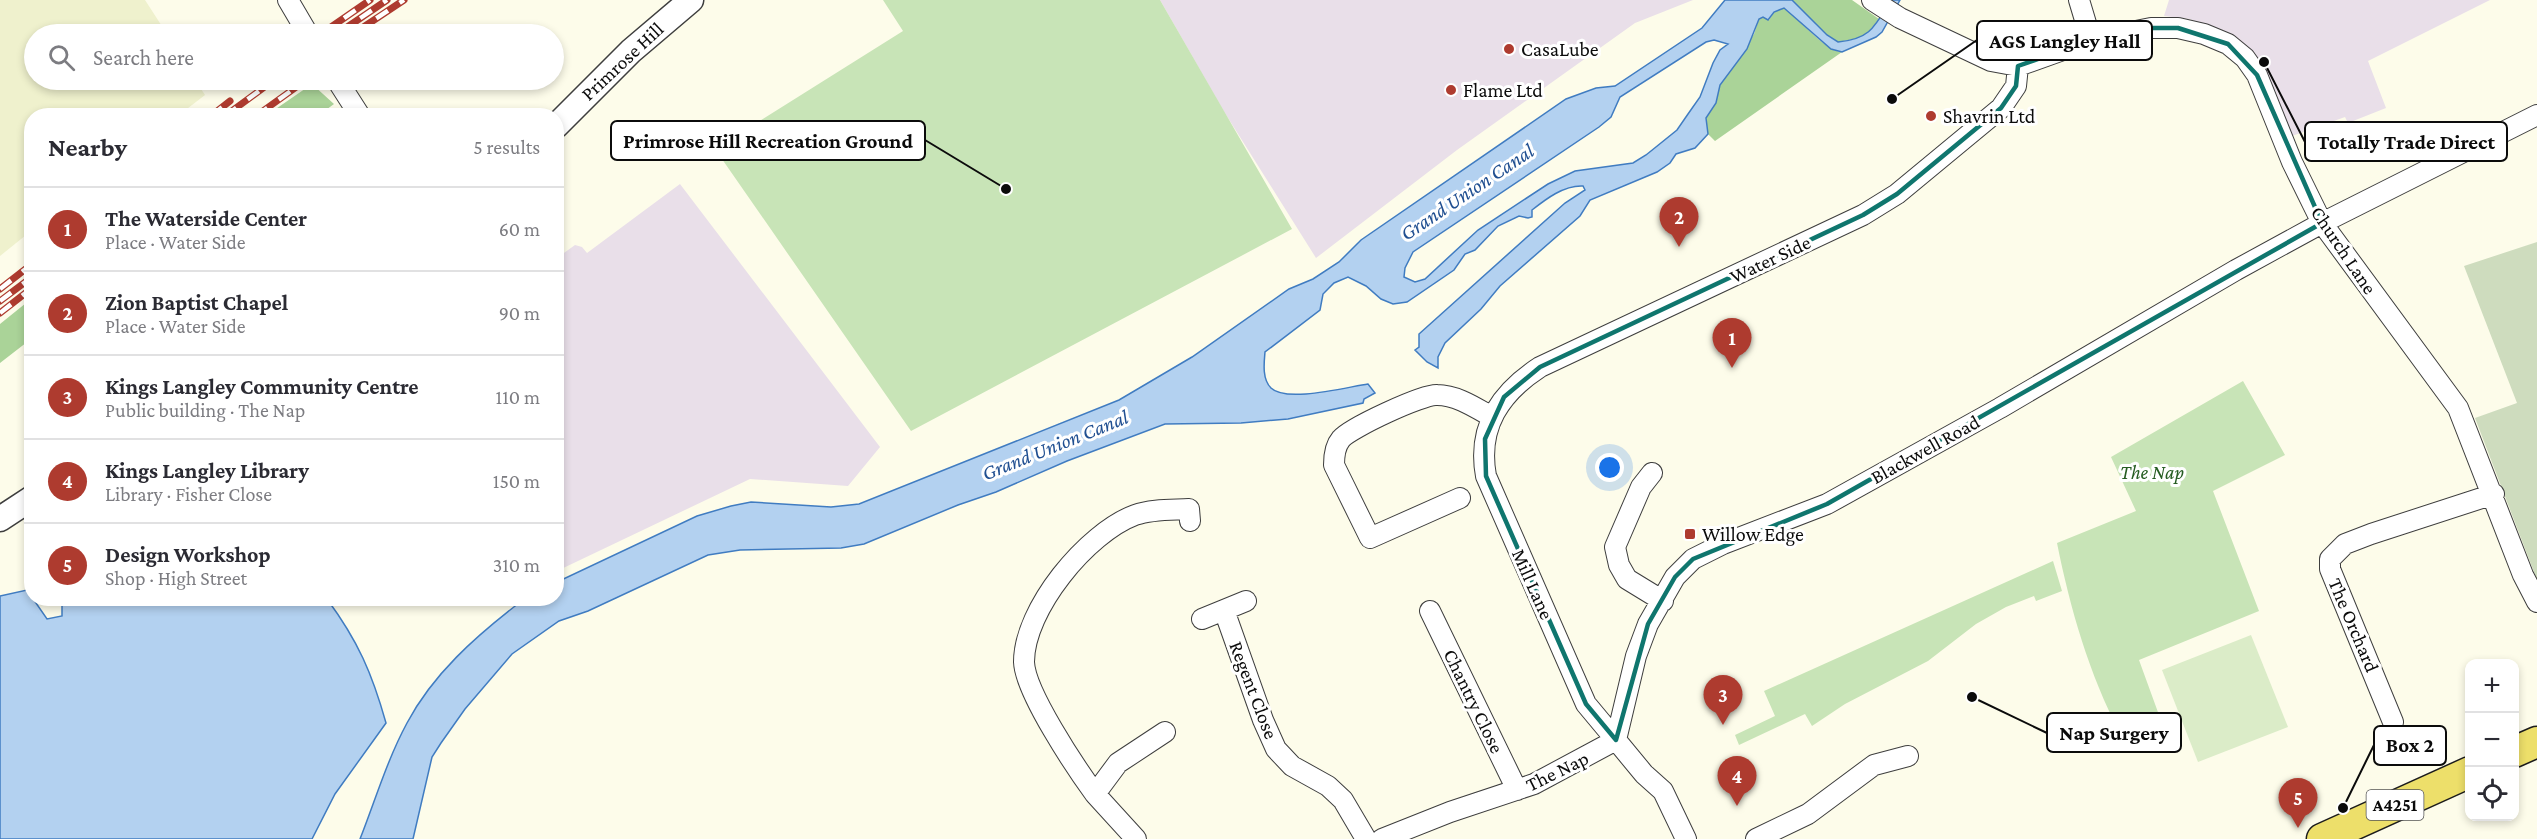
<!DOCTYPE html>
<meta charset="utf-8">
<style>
body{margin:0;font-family:"Crimson Pro",serif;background:#f7f7f7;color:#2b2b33}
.controls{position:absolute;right:18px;bottom:18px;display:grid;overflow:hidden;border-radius:12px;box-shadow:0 3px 9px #0003}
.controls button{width:54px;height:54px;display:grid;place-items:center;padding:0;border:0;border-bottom:2px solid #e1e1e2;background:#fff;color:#2b2b33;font:30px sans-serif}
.you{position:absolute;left:1610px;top:468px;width:21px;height:21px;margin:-15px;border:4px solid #fff;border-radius:50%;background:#1a73e8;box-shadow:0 0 0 9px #1a73e833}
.badge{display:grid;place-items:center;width:39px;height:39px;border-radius:50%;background:#ae3b2f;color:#fff;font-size:20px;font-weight:700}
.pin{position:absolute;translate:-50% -50px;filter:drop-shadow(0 2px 3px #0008)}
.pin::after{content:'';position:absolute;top:32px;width:21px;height:18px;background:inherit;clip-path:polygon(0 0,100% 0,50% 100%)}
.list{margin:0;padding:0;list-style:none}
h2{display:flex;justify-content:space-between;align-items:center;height:78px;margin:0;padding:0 24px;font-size:26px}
h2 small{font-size:20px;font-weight:400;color:#7c7c81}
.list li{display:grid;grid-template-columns:39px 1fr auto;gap:18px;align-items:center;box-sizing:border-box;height:84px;padding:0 24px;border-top:2px solid #e1e1e2}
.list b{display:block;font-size:22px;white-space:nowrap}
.list p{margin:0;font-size:20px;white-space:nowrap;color:#7c7c81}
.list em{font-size:20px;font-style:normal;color:#7c7c81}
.icon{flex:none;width:33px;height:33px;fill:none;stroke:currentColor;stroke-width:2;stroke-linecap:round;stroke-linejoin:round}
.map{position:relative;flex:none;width:2537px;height:839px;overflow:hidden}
.search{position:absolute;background:#fff;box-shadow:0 3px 9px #0003;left:24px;top:24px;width:540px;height:66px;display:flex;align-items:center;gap:15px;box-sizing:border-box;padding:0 21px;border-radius:33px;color:#7c7c81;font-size:22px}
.panel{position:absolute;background:#fff;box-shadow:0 3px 9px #0003;left:24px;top:108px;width:540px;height:498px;border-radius:24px}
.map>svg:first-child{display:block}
</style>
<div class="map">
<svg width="2537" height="839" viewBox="0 0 2537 839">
<rect width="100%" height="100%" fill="#fdfcea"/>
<path fill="#e9dfe9" d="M 1160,0 L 1693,0 L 1635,23 L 1457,150 L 1316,258 L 1223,110 Z
M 2169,0 L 2490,0 L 2368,61 L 2386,108 L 2348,123 L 2345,117 L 2292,136 L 2276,93 L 2256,57 L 2210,27 L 2189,19 L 2164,16 Z
M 680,184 L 880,447 L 848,486 L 750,479 L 557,571 L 557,258 L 575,245 L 582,247 L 587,253 Z"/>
<path fill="#eff1cd" d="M 0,0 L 145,0 L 167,34 L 34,34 L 34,80 L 195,80 L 205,95 L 179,115 L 32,116 L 31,231 L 0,256 Z"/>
<path fill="#c8e4b7" d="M 883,0 L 1160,0 L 1292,229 L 911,431 L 715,149 L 903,31 Z
M 2243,381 L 2285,455 L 2213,491 L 2259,611 L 2139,660 L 2159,715 L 2120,733 C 2089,674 2070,608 2057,543 L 2136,511 L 2111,457 Z
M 2053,561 L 2062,591 L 2036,601 L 2034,596 L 2006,607 L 1976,624 L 1928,661 L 1845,704 L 1812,726 L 1805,714 L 1739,745 L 1735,735 L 1775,716 L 1764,691 Z"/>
<path fill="#aad398" d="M 1792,0 L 1852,0 L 1879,19 L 1864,37 L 1838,42 L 1827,35 Z
M 1783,8 C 1799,17 1825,52 1842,52 L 1715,141 L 1708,134 L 1706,118 L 1716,103 L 1720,85 L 1754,34 L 1759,19 L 1763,16 L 1769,20 L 1774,12 Z
M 312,84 L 334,104 L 319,115 L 267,115 Z
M 31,299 L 31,339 L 0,363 L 0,324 Z"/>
<path fill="#cedcbe" d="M 2537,242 L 2537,580 L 2475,418 L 2517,403 L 2464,266 Z"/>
<path fill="#dbecc8" d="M 2251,635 L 2288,727 L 2198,762 L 2162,670 Z"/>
<path fill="#b3d1f0" stroke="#407cc1" stroke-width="1.5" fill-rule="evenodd" d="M 1725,0 L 1792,0 L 1827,35 L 1838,42 C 1871,39 1875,26 1891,0 L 1900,0 L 1882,32 L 1876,37 L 1842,52 L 1831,49 L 1784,8 L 1774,12 L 1768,20 L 1763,17 L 1759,19 L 1747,49 L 1720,85 L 1716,103 L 1706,118 L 1708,134 L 1695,148 L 1676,154 L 1670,163 L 1657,172 L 1590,200 L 1580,216 L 1500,286 L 1481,309 L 1445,343 L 1438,357 L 1438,368 L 1427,362 L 1415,350 L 1419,347 L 1419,334 L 1565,203 L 1585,190 L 1583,186 C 1564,185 1546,199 1532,210 L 1532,217 L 1528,218 L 1519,216 L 1498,226 L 1475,250 L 1465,254 L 1454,270 L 1407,302 L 1393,304 L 1381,299 L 1366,286 L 1348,277 L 1334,283 L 1323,294 L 1320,310 L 1265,352 C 1264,363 1262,379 1271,388 C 1286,403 1347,387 1368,384 L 1375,393 L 1364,399 L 1363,403 L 1288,419 L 1241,423 L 1165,424 L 1067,461 L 996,492 L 958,505 L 864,544 L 841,548 L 740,550 L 708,555 L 588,611 L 559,621 L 512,654 L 465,709 L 441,743 L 432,757 L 413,839 L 360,839 C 375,801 387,760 407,723 C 433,674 475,637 519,603 L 527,599 L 556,598 L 557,582 L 697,516 L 731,506 L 751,502 L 831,507 L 859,504 L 1119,400 L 1192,357 L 1289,289 L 1313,279 L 1339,262 L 1361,240 L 1566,99 L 1596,88 L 1615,86 L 1702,28 ZM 1714,40 L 1728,44 L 1720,50 L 1713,63 L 1700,97 L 1688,114 L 1677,130 L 1646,155 L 1633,163 L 1575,171 L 1548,184 L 1478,230 L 1425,279 L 1415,282 L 1404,277 L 1405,268 L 1413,252 L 1599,127 L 1611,117 L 1620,97 L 1706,42 Z
M 27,590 L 47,619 L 62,616 L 62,599 L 327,599 C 358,641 372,673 386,723 L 335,794 L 312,839 L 0,839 L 0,596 Z"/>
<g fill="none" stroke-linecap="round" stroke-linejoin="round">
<g stroke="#3e3e3e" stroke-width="22">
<path id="minor" d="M 288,0 L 308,34
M 1872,0 L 1900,18 L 1991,61 L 2018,66 L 2091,40 L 2151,28 L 2178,28 L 2204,34 L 2228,44 L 2245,58 L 2257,75 L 2292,162 L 2322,223 L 2458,408 L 2523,575 L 2537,602
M 2079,0 L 2091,40
M 337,80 L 360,116
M 1652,473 L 1641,487 L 1615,547 L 1619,565 L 1627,579 L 1663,601
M 1460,498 L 1370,538 L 1334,465 C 1334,456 1335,446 1341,439 C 1350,428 1423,394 1437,395 C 1457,395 1476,408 1492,417
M 1224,610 L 1246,601
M 1430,611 L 1517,790
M 1202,619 L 1224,610 L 1263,720 L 1276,749 L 1292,766 L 1328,786 L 1343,800 L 1366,839
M 2393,722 L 2330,569 L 2330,559 L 2345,544 L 2371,534 L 2494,494
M 1616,740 L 1636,656 L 1648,624 L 1675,577 L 1693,559 L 1723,544 L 1827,504 L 2000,408 L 2236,270 L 2322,223 L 2537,115
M 1616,740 L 1586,704 L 1486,476 C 1477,427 1500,393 1540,367 L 1863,215 L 1897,194 L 2001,108 L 2016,86 L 2018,66
M 1095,794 C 1076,768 1025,692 1024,662 C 1024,609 1087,533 1135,515 C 1152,509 1172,510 1189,509 L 1190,521
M 1136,839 L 1095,794 L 1118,763 L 1165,732
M 1382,839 L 1450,812 L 1534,784 L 1616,740 L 1644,774 L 1663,791 L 1686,839
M 1756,839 L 1808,814 L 1874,765 L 1908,756"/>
</g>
<g stroke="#3e3e3e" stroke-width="27">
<path id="tertiary" d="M 556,126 L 631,51 L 691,0
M 0,519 L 32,498"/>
</g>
<g stroke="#1c1c1c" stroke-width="33">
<path id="primary" d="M 2514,752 L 2537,742
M 2322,839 L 2470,772"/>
</g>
<use href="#minor" stroke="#fff" stroke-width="20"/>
<use href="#tertiary" stroke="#fff" stroke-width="24"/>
<use href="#primary" stroke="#eddf6a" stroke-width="30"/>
<g stroke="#ae3b2f" stroke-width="7">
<path id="rail" d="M 321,34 L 370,0
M 337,34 L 387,0
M 353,34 L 404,0
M 211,116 L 230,101
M 225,116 L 274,80
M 256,116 L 306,80
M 0,289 L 32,264
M 0,301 L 32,277
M 0,313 L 32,288"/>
</g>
<use href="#rail" stroke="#fff" stroke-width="4.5" stroke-dasharray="14" stroke-linecap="butt"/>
</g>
<path fill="none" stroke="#0f766e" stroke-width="4.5" stroke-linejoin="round" d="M 2151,28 L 2178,28 L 2228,44 L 2257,75 L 2322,223 L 1827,504 L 1693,559 L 1675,577 L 1648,624 L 1616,740 L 1586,704 L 1486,476 L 1485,439 L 1504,397 L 1540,367 L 1863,215 L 1897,194 L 2001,108 L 2016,86 L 2018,66 L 2091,40 Z"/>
<g fill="#ae3b2f" stroke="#fff" stroke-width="2">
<circle cx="1509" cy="49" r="6"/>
<circle cx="1451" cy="90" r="6"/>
<circle cx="1931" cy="116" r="6"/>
<rect x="1684" y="528" width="12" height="12" rx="3"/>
</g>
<g text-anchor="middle" stroke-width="6" stroke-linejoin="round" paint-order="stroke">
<rect fill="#fff" stroke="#545454" stroke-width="1.5" x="2366.5" y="790" width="57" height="30" rx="4.5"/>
<g font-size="18" font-weight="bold" fill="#0b0b0b">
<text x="2395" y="811">A4251</text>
</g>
<g font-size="20" fill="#0b0b0b" stroke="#fff" text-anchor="start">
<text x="1521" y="56">CasaLube</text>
<text x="1463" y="97">Flame Ltd</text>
<text x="1943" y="123">Shavrin Ltd</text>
<text x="1702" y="541">Willow Edge</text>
</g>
<g font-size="20" fill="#0b0b0b" stroke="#fff">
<text transform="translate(622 61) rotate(-43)" y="7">Primrose Hill</text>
<text transform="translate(2344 250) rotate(56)" y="7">Church Lane</text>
<text transform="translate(1770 259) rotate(-25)" y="7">Water Side</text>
<text transform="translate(1925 449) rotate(-29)" y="7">Blackwell Road</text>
<text transform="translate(1533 584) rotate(66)" y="7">Mill Lane</text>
<text transform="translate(2354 625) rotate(67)" y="7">The Orchard</text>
<text transform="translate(1254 690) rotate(69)" y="7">Regent Close</text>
<text transform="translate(1474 701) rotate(64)" y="7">Chantry Close</text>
<text transform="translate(1557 771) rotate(-26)" y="7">The Nap</text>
</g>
<g font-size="20" font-style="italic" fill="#255c21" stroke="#fff">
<text x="2152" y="479">The Nap</text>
</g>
<g font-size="21" font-style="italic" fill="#204f91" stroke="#fff">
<text transform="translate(1467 192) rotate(-34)" y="7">Grand Union Canal</text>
<text transform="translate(1055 445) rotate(-22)" y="7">Grand Union Canal</text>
</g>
</g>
<path fill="none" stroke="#0b0b0b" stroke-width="2" d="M1892 99L1977 40M1006 189L925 140M2264 62L2305 142M1972 697L2047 733M2343 808L2374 745"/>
<g fill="#0b0b0b" stroke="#fff" stroke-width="2">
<circle cx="1892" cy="99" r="6"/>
<circle cx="1006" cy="189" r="6"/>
<circle cx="2264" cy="62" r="6"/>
<circle cx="1972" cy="697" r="6"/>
<circle cx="2343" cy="808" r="6"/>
</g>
<g fill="#fff" stroke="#0b0b0b" stroke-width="2">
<rect x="1977" y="21" width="175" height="39" rx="6"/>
<rect x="611" y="121" width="314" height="39" rx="6"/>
<rect x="2305" y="122" width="202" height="39" rx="6"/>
<rect x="2047" y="713" width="134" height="39" rx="6"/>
<rect x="2374" y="726" width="72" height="39" rx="6"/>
</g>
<g font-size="21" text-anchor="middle" font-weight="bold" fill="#0b0b0b">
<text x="2065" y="48">AGS Langley Hall</text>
<text x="768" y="148">Primrose Hill Recreation Ground</text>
<text x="2406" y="149">Totally Trade Direct</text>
<text x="2114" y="740">Nap Surgery</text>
<text x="2410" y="752">Box 2</text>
</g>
</svg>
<div class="controls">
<button>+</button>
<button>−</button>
<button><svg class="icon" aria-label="locate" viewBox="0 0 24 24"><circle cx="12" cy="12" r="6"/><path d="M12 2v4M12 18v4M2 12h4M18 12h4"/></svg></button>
</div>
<div class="you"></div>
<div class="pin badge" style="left:1732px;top:368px">1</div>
<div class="pin badge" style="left:1679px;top:247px">2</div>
<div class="pin badge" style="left:1723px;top:725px">3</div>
<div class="pin badge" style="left:1737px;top:806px">4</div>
<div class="pin badge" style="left:2298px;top:828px">5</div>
<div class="search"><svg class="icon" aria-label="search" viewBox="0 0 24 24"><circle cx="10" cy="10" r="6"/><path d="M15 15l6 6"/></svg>Search here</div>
<section class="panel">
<h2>Nearby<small>5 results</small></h2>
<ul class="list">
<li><span class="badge">1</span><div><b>The Waterside Center</b><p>Place · Water Side</p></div><em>60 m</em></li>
<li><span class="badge">2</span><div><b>Zion Baptist Chapel</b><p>Place · Water Side</p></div><em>90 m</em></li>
<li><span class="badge">3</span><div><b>Kings Langley Community Centre</b><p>Public building · The Nap</p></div><em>110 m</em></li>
<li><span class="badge">4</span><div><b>Kings Langley Library</b><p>Library · Fisher Close</p></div><em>150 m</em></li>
<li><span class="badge">5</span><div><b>Design Workshop</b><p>Shop · High Street</p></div><em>310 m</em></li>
</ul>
</section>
</div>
